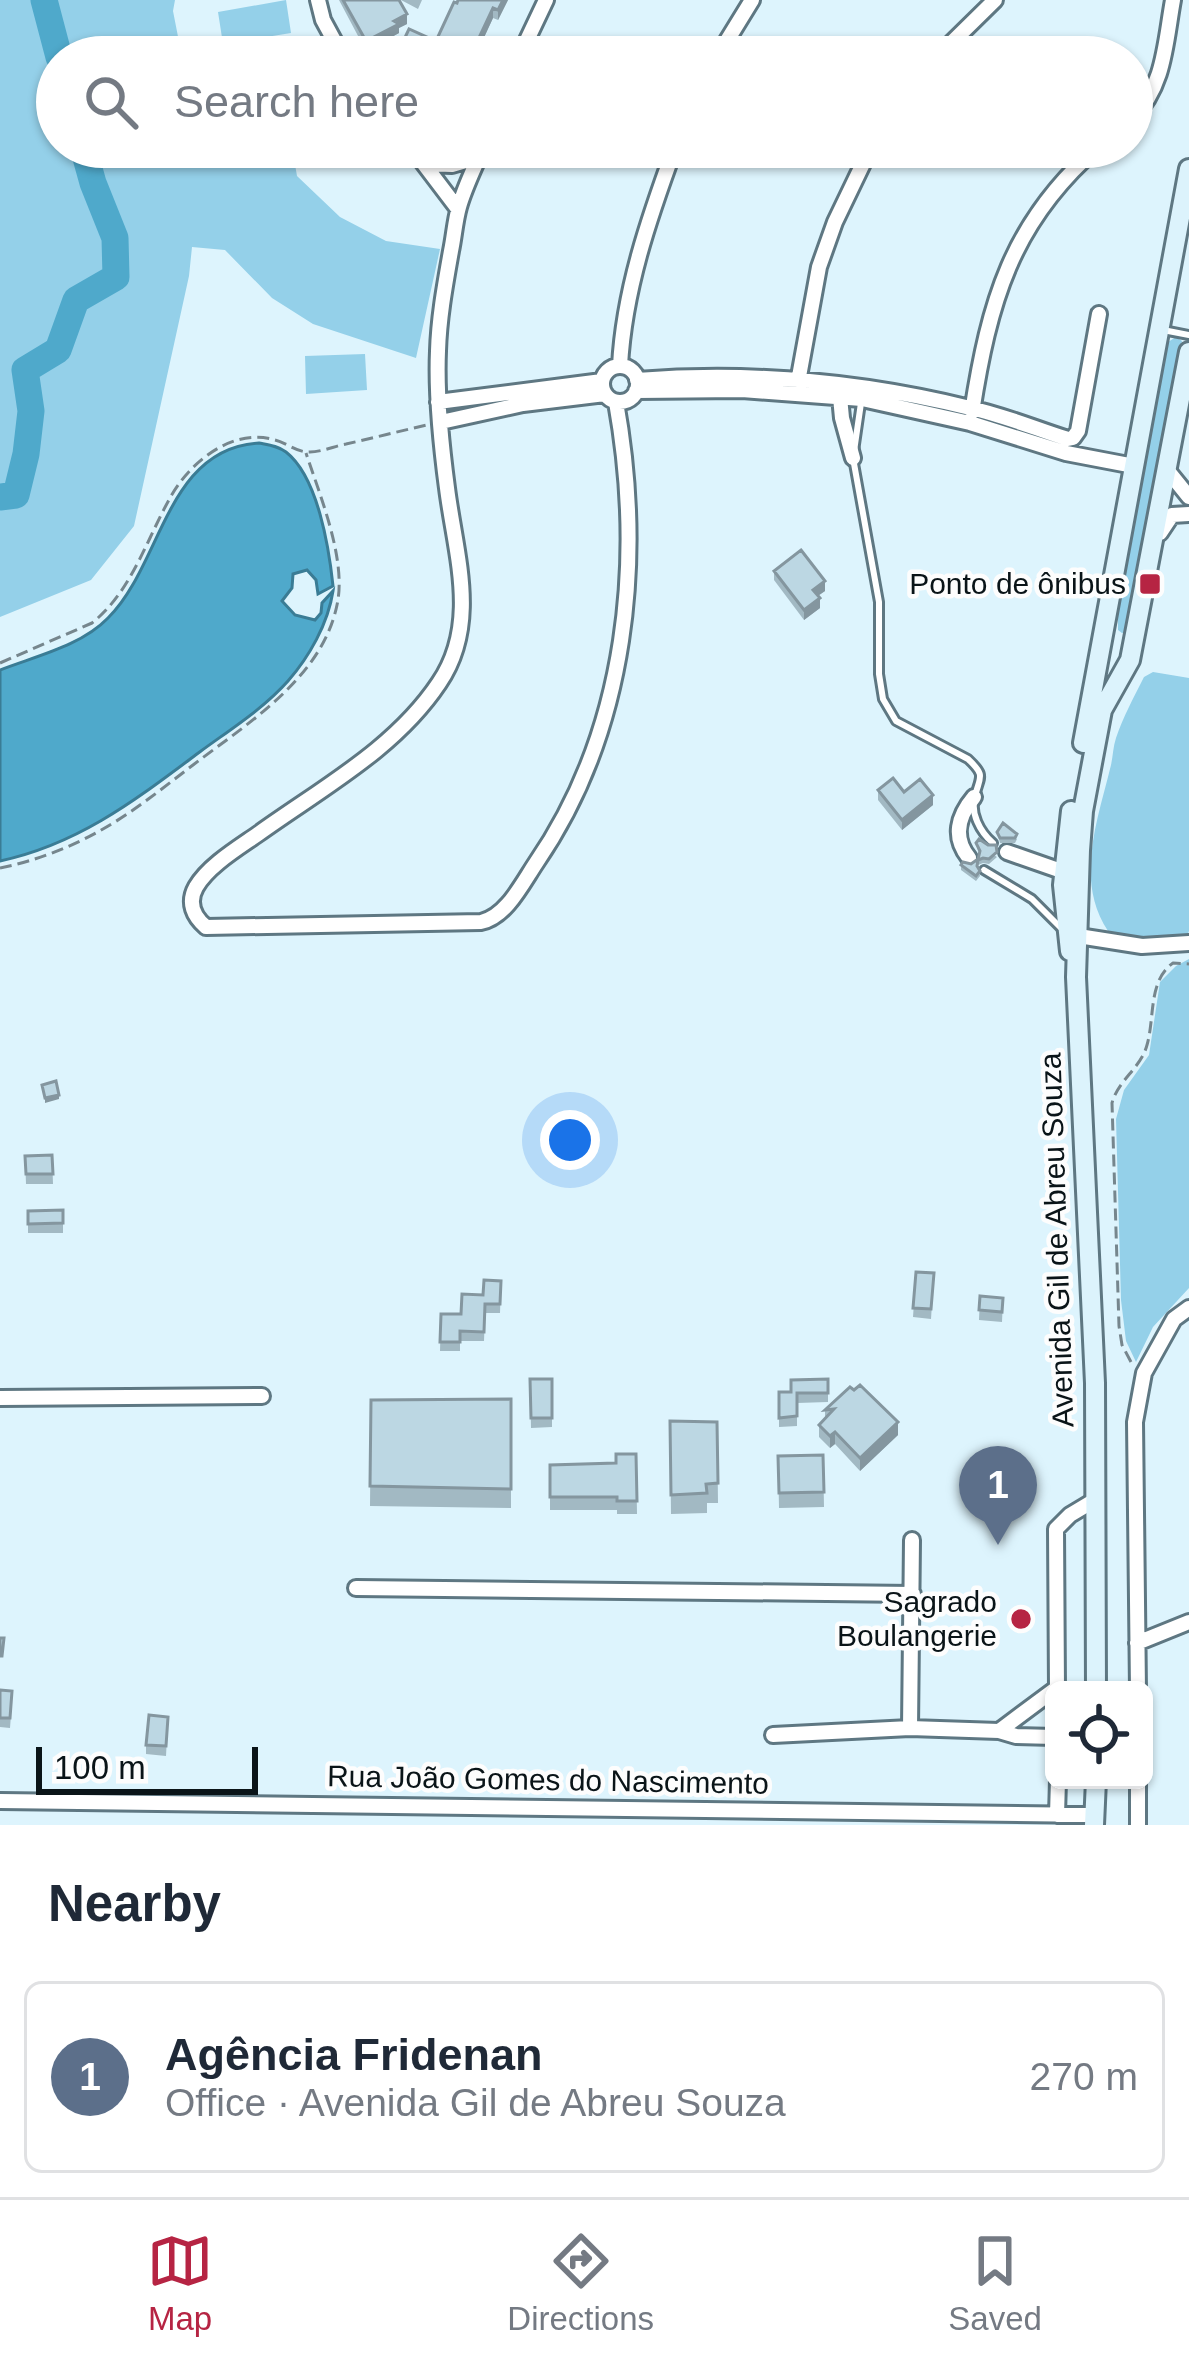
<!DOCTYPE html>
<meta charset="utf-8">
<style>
body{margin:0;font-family:Helvetica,sans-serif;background:#f6f6f7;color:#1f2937}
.controls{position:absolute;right:36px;bottom:36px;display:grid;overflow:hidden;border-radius:18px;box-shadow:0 3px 9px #0004}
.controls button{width:108px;height:108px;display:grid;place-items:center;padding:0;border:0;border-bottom:3px solid #e0e1e3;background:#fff;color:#1f2937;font:60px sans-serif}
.scale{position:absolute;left:36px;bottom:30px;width:222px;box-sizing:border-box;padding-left:12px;border:6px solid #0a1418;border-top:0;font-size:33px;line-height:42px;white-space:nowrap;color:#0a1418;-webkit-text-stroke:9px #fdfdfd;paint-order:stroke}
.you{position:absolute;left:570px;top:1140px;width:42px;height:42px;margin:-30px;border:9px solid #fff;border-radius:50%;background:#1a73e8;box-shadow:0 0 0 18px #1a73e833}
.badge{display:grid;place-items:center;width:78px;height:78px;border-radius:50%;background:#b62443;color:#fff;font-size:39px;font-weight:700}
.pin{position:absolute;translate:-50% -99px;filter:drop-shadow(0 3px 6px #0008)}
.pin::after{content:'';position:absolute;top:63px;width:42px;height:36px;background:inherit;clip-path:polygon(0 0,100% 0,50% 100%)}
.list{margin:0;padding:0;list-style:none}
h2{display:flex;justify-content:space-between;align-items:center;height:156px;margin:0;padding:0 48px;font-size:51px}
h2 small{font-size:39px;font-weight:400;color:#747a83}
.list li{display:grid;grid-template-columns:78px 1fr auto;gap:36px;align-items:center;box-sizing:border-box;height:192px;margin:0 24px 24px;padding:0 24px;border:3px solid #e0e1e3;border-radius:18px}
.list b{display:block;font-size:45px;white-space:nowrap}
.list p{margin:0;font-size:39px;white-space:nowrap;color:#747a83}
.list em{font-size:39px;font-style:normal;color:#747a83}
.icon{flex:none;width:66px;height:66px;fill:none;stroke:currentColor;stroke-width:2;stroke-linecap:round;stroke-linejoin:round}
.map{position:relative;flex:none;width:1189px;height:1825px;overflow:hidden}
.search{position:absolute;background:#fff;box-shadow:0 3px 9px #0004;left:36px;right:36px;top:36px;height:132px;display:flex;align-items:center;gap:30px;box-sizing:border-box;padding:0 42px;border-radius:66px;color:#747a83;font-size:45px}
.sheet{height:372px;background:#fff}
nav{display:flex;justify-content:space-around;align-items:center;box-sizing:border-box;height:168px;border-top:3px solid #e0e1e3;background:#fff;font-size:33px;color:#747a83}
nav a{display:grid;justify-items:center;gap:6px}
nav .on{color:#b62443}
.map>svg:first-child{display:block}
</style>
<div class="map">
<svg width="1189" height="1825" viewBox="0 0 1189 1825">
<rect width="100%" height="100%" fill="#ddf4fd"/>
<path fill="#94d0e9" d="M 0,0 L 175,0 L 173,11 L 182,57 L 57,57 L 57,147 L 292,147 L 297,176 L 340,217 L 386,241 L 440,249 L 416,358 L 313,324 L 272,298 L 225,250 L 192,247 L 189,276 L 134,526 L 91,580 L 0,617 Z
M 286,0 L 291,33 L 223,44 L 218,12 Z
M 1176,337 L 1182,341 L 1131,622 L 1128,632 L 1122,633 L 1118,630 L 1118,613 L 1168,342 Z
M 365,354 L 367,390 L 306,394 L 305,356 Z
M 1153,672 L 1189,678 L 1189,931 L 1187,936 L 1150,942 L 1108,931 C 1074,880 1098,819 1111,765 C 1113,756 1113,747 1116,738 C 1123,717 1134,697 1144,677 Z
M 1189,959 L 1189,1288 L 1153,1327 L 1136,1362 L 1126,1341 L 1121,1300 L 1116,1119 L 1124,1090 L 1149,1055 L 1160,982 L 1176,966 Z"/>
<path fill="#4fa9cb" stroke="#3a7c95" stroke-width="3" d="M 259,443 C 269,445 278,446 286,452 C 318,477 329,548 333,586 L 318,594 L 316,580 L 307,570 L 293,574 L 292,588 L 282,601 L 295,615 L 315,620 L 321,613 L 322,603 L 333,591 C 328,624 309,657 288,681 C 263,709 231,729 201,751 C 138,798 80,844 0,861 L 0,670 C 36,656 81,646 108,618 C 162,565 166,448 259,443 Z"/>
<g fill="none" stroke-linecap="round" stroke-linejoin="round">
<path stroke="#4fa9cb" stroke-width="27" d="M 44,0 L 59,57
M 0,497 L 16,495 L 26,454 L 31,411 L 25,370 L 58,350 L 76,300 L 116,277 L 115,238 L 93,183 L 83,147"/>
<g stroke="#5e7782" stroke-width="12">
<path id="lane" d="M 1163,330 L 1189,335
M 861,403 L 853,458 L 879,602 L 879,674 L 883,699 L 896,721 L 968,759 C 986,776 980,776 975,796 C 970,813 980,832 993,843
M 984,870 L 1032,899 L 1062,929"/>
</g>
<g stroke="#5e7782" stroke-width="20">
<path id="street" d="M 318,0 L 323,20 L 343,57
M 519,57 L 546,0
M 717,57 L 752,0
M 937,57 L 995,0
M 1132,119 C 1165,85 1165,44 1173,0
M 411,147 L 458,209
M 483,147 C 475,167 465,186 459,207 C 455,221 454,237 451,251 C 445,285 439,317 438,351 C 436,396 441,443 447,488 C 455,553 480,623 439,683 C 395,749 322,788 258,834 C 238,848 208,866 196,887 C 187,903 194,917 206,927 L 481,922 C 506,917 522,884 536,863 C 628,729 644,558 616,402
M 426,164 L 452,165 L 479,157
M602 384a18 18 0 1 1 36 0a18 18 0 1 1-36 0Z
M 620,366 C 624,290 649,218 675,147
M 637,380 C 751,371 860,381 970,408 C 1003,415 1036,429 1068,439 L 1073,438 L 1078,431 L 1099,314
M 798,382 L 819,267 L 835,222 L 871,147
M 636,391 L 742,390 L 862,399 L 970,423 L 1066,453 L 1134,466
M 840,397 L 842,418 L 853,458
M 438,402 L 602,381
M 972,412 C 989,303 1011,222 1098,147
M 441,422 L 523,404 L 605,394
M 1168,471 L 1189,497
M 1160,533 L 1172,515 L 1189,514
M 1007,852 L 1070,874
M 969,858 C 952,837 958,816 974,797
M 1072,935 L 1142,946 L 1189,943
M 0,1398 L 262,1396
M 356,1588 L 913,1594
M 1137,1643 L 1189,1622
M 1057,1690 L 1056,1529 L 1070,1515 L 1095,1500
M 1138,1690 L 1135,1422 L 1144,1373 L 1174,1319 L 1189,1308
M 910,1728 L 912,1540
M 999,1731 L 1054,1690
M 773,1735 L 910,1728 L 999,1731 L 1016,1736 L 1054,1737
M 1138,1780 L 1138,1825
M 0,1801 L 1096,1815
M 1057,1815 L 1058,1780"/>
</g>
<g stroke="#5e7782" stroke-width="24">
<path id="secondary" d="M 1083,743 L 1189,169
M 1070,951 L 1063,885 L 1071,811
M 1096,1690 L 1095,1383 L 1076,977 L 1080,850 L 1083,811 L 1102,710 L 1130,660 L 1189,352
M 1094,1825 L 1096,1780"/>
</g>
<path stroke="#76868d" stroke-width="3" stroke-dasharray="12 6" stroke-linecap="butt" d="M 0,663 L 92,623 C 131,592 146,541 170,498 C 189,463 232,427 275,440 C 287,443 298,453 310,452 C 321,452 335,446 346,444 C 373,438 400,431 427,425
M 0,868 C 35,861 72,847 103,829 C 135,811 164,787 193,765 C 248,723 322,678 337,605 C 347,560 320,496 306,453
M 1131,1362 L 1122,1345 L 1119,1326 L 1112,1103 C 1118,1080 1141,1068 1147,1045 C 1155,1017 1148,981 1173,963 L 1189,964"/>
<use href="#lane" stroke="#fff" stroke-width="6"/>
<use href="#street" stroke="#fff" stroke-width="14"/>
<use href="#secondary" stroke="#dcf3fc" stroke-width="18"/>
</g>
<path fill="#a2b9c3" d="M 339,0 L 399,0 L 407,24 L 399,28 L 399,33 L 366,51 Z
M 401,0 L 422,0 L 418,9 Z
M 458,0 L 508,0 L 498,20 L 493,18 L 475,57 L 400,57 L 400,48 L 436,41 Z
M 774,571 L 825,591 L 818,596 L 820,608 L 804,620 L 774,580 Z
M 878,790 L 904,792 L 933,805 L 902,830 L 878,800 Z
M 997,832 L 1017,839 L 1015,843 L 1000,843 Z
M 976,843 L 997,857 L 989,864 L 983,863 L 978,865 L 980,876 L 976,881 L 961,870 L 961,865 L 971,864 L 978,859 L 979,855 Z
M 52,1155 L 53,1184 L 26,1184 L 25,1156 Z
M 63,1210 L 63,1233 L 28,1233 L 28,1211 Z
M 916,1272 L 934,1273 L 931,1319 L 913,1317 Z
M 501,1281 L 500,1313 L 485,1313 L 484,1341 L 460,1341 L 460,1351 L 440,1351 L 441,1314 L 461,1314 Z
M 980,1296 L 1003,1298 L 1002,1322 L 979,1320 Z
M 530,1379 L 552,1379 L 552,1427 L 531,1428 Z
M 828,1379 L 828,1402 L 797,1403 L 797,1426 L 779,1427 L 779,1392 L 791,1392 Z
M 850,1387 L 898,1435 L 860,1471 L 835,1444 L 830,1448 L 819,1437 L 819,1425 L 825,1419 L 825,1410 Z
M 511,1399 L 511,1508 L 370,1506 L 371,1400 Z
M 670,1421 L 717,1422 L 718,1503 L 707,1503 L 707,1513 L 671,1514 Z
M 636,1454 L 637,1514 L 617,1514 L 617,1510 L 550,1510 L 550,1465 L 616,1463 Z
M 823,1455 L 824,1507 L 779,1508 L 778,1456 Z
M 0,1690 L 12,1701 L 10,1728 L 0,1727 Z
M 168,1717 L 166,1756 L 146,1754 L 146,1745 Z"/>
<path fill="#84969f" d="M 503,0 L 508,0 L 498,20 L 498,10 Z
M 493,8 L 493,18 L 475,57 L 470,57 Z
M 407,14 L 407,24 L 399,28 L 399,33 L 366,51 L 366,41 Z
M 825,581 L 825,591 L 813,599 L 813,590 Z
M 820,598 L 820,608 L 804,620 L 804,610 Z
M 933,795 L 933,805 L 902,830 L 902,820 Z
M 59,1095 L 59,1099 L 45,1103 L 45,1098 Z
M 898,1422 L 898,1435 L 860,1471 L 860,1458 Z
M 835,1432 L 835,1444 L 830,1448 L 830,1436 Z"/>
<path fill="#bcd7e3" stroke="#84969f" stroke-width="3" d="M 343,0 L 399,0 L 407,14 L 394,21 L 399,24 L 366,41 Z
M 458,0 L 503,0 L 498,10 L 493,8 L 470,57 L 419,57 L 400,48 L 409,29 L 436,41 L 454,2 L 457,3 Z
M 801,550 L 825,581 L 813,590 L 820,598 L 804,610 L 774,571 Z
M 893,778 L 904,792 L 920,779 L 933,795 L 902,820 L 878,790 Z
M 1003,823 L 1017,834 L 1015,838 L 1000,838 L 997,832 Z
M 979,839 L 988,845 L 996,845 L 997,852 L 989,859 L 983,858 L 978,860 L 977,866 L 980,871 L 976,876 L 961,865 L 963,862 L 971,864 L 978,859 L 980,851 L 976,843 Z
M 56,1081 L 59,1095 L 45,1098 L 42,1085 Z
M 52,1155 L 53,1174 L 26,1174 L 25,1156 Z
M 63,1210 L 63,1223 L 28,1224 L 28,1211 Z
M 916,1272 L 934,1273 L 931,1309 L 913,1308 Z
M 484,1280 L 501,1281 L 500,1304 L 485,1304 L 484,1332 L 460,1331 L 460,1342 L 440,1342 L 441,1314 L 461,1314 L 462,1294 L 483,1295 Z
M 980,1296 L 1003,1298 L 1002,1312 L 979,1310 Z
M 530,1379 L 552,1379 L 552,1418 L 531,1418 Z
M 828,1379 L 828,1393 L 797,1393 L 797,1416 L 779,1418 L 779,1392 L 791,1392 L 791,1380 Z
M 860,1385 L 898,1422 L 860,1458 L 835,1432 L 830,1436 L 819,1425 L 834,1409 L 825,1410 L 850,1387 L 854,1390 Z
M 511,1399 L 511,1489 L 370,1486 L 371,1400 Z
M 670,1421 L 717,1422 L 718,1483 L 706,1484 L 707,1493 L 671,1495 Z
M 616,1454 L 636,1454 L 637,1501 L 617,1501 L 617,1497 L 550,1497 L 550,1465 L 616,1463 Z
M 823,1455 L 824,1492 L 779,1493 L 778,1456 Z
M 0,1638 L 4,1638 L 2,1656 L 0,1656 Z
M 0,1690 L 12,1691 L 10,1718 L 0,1718 Z
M 149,1715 L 168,1717 L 166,1746 L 146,1745 Z"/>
<g fill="#b62443" stroke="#fdfdfd" stroke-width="4.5">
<rect x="1138" y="572" width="24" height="24" rx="6"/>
<circle cx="1021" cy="1619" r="12"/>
</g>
<g text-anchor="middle" stroke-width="9" stroke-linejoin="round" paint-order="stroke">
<g font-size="30" fill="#0a1418" stroke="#fdfdfd" text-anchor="end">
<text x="1126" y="594">Ponto de ônibus</text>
<text x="997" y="1612">Sagrado<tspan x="997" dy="34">Boulangerie</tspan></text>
</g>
<g font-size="30" fill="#0a1418" stroke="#fdfdfd">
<text transform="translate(1057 1240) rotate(-92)" y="10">Avenida Gil de Abreu Souza</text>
<text transform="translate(548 1780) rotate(1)" y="10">Rua João Gomes do Nascimento</text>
</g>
</g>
</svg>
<div class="controls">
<button><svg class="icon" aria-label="locate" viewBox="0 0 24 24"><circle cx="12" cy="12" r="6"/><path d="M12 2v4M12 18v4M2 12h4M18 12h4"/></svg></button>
</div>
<div class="scale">100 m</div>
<div class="you"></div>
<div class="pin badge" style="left:998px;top:1545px;background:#5c6f8a">1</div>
<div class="search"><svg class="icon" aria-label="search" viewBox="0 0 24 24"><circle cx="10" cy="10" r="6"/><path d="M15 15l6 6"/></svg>Search here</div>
</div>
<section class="sheet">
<h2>Nearby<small></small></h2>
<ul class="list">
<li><span class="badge" style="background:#5c6f8a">1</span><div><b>Agência Fridenan</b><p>Office · Avenida Gil de Abreu Souza</p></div><em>270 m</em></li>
</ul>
</section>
<nav>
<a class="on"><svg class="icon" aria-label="map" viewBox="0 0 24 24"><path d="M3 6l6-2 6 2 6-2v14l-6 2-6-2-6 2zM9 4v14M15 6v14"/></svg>Map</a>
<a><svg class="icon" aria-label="directions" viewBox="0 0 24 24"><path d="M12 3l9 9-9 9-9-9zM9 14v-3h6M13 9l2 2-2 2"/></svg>Directions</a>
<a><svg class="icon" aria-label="saved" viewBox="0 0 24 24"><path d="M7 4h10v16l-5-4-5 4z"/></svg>Saved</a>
</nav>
